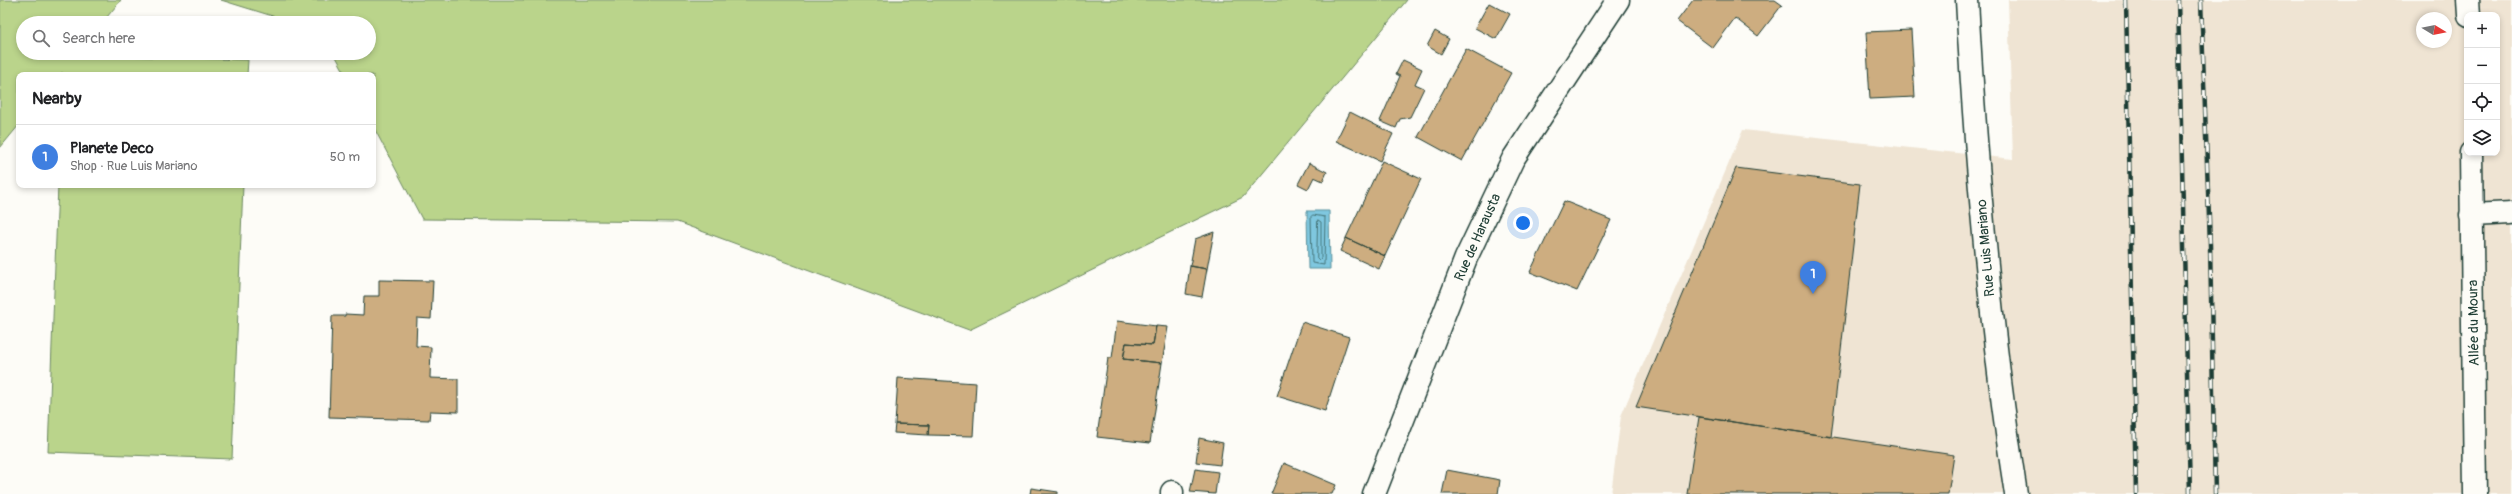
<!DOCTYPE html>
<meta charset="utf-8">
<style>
body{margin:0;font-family:Pangolin,sans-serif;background:#f2f2f2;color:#202124}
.controls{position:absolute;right:12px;top:12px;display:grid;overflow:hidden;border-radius:8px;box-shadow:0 2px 6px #0003}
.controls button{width:36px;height:36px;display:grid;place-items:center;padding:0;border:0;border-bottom:1px solid #e0e0e0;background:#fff;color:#202124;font:20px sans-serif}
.compass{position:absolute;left:2416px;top:12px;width:36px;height:36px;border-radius:50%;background:#fff;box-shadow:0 2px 6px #0003;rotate:100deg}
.you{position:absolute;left:1523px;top:223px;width:14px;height:14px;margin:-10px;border:3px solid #fff;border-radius:50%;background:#1a73e8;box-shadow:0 0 0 6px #1a73e833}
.badge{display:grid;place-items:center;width:26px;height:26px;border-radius:50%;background:#111827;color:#fff;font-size:13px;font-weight:700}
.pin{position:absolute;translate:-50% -33px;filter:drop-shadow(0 1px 2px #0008)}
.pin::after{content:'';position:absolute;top:21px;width:14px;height:12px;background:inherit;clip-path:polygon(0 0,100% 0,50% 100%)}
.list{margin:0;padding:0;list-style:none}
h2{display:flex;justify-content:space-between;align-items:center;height:52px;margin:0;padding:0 16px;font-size:17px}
h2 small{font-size:13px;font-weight:400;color:#757577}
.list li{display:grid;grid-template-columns:26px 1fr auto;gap:12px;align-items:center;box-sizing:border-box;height:64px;padding:0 16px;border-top:1px solid #e0e0e0}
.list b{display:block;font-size:15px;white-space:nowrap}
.list p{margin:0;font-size:13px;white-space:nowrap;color:#757577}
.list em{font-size:13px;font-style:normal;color:#757577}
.icon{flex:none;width:22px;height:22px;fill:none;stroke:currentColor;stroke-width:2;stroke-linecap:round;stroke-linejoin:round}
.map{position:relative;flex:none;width:2512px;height:494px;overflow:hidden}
.search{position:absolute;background:#fff;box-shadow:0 2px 6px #0003;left:16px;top:16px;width:360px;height:44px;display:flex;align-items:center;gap:10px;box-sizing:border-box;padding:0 14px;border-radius:22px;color:#757577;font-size:15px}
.panel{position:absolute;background:#fff;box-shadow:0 2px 6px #0003;left:16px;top:72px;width:360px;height:116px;border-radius:8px}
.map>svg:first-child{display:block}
</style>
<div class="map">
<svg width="2512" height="494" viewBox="0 0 2512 494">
<rect width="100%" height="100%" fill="#fdfcf7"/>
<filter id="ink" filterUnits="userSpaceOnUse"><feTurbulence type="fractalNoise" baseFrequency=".025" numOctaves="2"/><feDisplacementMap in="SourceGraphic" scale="8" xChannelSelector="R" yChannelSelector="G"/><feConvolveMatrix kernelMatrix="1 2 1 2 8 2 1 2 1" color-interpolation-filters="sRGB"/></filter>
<g filter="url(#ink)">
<path fill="#efe4d3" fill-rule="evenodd" d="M 2008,0 L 2512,0 L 2512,494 L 1611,494 L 1621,416 L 1743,130 L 2013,159 ZM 2467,15 L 2497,15 L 2497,153 L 2467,153 ZM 2422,18 L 2446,18 L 2446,42 L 2422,42 Z"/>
<path fill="#bad48b" stroke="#6c8860" d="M 0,0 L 121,0 L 102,23 L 23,23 L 23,53 L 248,60 L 247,75 L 63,75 L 62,72 L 60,75 L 19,75 L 19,125 L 0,148 Z
M 221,0 L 1407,0 L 1243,197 L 969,330 L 677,222 L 422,219 L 373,126 L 373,75 L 346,75 L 334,53 L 369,53 L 369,23 L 295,23 Z
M 58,185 L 243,185 L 232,459 L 48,452 Z"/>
<path fill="#7fc7df" stroke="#59909b" d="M 1307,211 L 1329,211 L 1330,269 L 1308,269 Z"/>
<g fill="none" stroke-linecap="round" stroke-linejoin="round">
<path stroke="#457478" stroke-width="1" d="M 1313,215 L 1325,217 L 1324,265 L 1312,263 L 1311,217 Z
M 1318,220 L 1321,222 L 1321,258 L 1319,260 L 1317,258 Z"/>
</g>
<path fill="#cdad80" stroke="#1f3d34" d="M 1693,0 L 1775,0 L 1782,5 L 1758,36 L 1735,18 L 1713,48 L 1677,21 Z
M 1489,3 L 1510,14 L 1496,39 L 1475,28 Z
M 1911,30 L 1915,97 L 1870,99 L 1866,32 Z
M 1435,31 L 1449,39 L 1441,54 L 1427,46 Z
M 1466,49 L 1511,73 L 1462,161 L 1418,137 Z
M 1403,60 L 1422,69 L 1415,84 L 1424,88 L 1410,117 L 1400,119 L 1396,128 L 1380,121 L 1400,76 L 1396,74 Z
M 1350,112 L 1393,134 L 1380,161 L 1336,141 Z
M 1382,161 L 1421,179 L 1385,256 L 1346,238 Z
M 1309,163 L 1327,172 L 1323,181 L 1314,177 L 1308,189 L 1298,184 Z
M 1736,168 L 1860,184 L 1831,437 L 1636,407 Z
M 1564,201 L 1611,220 L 1577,291 L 1530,272 Z
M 1214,232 L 1207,269 L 1190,266 L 1195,239 Z
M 1346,238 L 1385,256 L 1379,269 L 1340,251 Z
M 1190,266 L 1207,269 L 1202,297 L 1186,294 Z
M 379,280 L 433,281 L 431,319 L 417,318 L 416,346 L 431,347 L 430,378 L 458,379 L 458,412 L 430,411 L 429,420 L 329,417 L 332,316 L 345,316 L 345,314 L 363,315 L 364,296 L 379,296 Z
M 1117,321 L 1156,326 L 1153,345 L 1126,343 L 1123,359 L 1162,363 L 1150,443 L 1097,437 L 1108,358 L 1112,358 Z
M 1302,322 L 1349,337 L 1325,411 L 1277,396 Z
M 1156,326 L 1168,327 L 1162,363 L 1123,359 L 1126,343 L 1153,345 Z
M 898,378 L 976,383 L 973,436 L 928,435 L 929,425 L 895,424 Z
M 1699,417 L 1954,455 L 1948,494 L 1687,494 Z
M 895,424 L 929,425 L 928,435 L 894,433 Z
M 1199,438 L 1223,443 L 1220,465 L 1196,462 Z
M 1284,463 L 1336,485 L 1332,494 L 1271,494 Z
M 1195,469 L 1218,472 L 1215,494 L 1190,492 Z
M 1447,470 L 1500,480 L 1498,494 L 1442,494 Z
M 1031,488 L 1058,492 L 1058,494 L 1030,494 Z"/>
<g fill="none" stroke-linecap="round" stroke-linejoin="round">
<g stroke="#1f3d34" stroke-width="25">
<path id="minor" d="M 1967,0 C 1976,166 1990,330 2016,494
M 2468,0 L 2469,15
M 2471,153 L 2475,494
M 2471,215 L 2512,213
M 1172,494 L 1172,492
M 1374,494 L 1466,258 L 1513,159 L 1618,0"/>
</g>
<use href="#minor" stroke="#fdfcf7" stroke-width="22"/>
<g stroke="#1f3d34" stroke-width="4.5">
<path id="rail" d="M 2126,0 L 2136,494
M 2178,0 L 2190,494
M 2201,0 L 2210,245 L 2215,494"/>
</g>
<use href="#rail" stroke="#fdfcf7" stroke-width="3" stroke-dasharray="9" stroke-linecap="butt"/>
</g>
</g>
<g text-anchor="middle" stroke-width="4" stroke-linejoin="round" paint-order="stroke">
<g font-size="14" fill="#1f3d34" stroke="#fdfcf7">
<text transform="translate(1477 237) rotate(-66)" y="5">Rue de Harausta</text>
<text transform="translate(1985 248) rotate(-95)" y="5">Rue Luis Mariano</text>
<text transform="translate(2473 323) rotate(-91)" y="5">Allée du Moura</text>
</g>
</g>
</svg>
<div class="controls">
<button>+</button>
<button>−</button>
<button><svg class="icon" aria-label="locate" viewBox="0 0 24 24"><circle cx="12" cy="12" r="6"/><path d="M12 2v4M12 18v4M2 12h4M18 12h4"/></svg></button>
<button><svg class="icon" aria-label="layers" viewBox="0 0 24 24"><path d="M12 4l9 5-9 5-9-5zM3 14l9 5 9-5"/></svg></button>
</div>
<svg class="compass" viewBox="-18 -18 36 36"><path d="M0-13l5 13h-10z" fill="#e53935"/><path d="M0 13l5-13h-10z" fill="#757577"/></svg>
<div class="you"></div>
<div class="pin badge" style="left:1813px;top:294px;background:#3f7fe0">1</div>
<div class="search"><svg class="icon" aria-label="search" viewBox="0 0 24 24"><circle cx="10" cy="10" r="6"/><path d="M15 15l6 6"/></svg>Search here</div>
<section class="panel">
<h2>Nearby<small></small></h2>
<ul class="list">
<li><span class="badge" style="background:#3f7fe0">1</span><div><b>Planete Deco</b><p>Shop · Rue Luis Mariano</p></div><em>50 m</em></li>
</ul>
</section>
</div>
